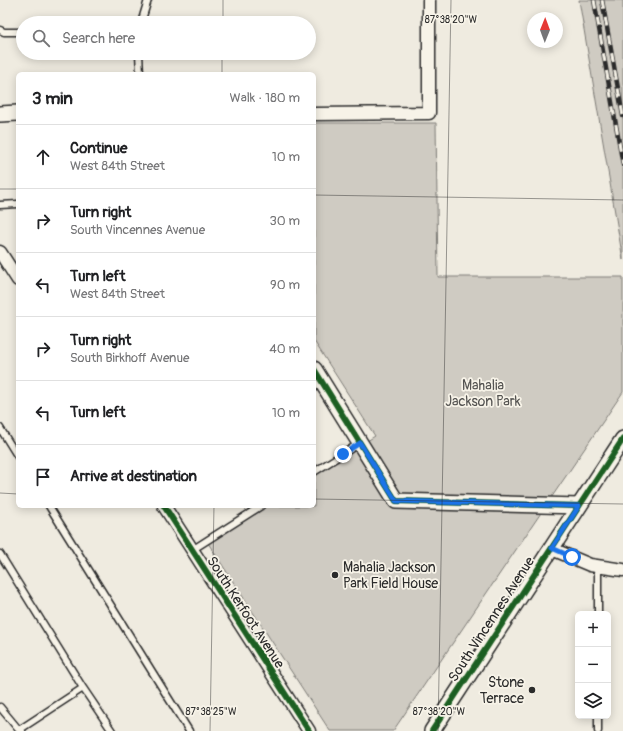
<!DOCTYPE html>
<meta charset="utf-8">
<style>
body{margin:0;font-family:Pangolin,sans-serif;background:#f2f2f2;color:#202124}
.controls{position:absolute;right:12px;bottom:12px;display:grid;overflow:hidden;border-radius:6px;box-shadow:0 2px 10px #0003}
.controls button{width:36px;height:36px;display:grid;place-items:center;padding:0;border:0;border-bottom:1px solid #e0e0e0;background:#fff;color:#202124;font:20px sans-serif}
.compass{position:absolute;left:527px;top:12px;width:36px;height:36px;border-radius:50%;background:#fff;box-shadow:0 2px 10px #0003;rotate:1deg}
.stop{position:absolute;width:12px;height:12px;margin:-9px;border:3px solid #1a73e8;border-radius:50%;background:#fff}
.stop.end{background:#1a73e8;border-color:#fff;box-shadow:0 1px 4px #0008}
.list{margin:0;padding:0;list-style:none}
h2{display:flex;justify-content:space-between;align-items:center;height:52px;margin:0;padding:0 16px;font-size:17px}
h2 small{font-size:13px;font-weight:400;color:#757577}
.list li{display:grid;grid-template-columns:26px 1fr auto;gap:12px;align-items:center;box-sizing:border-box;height:64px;padding:0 16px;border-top:1px solid #e0e0e0}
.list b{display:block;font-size:15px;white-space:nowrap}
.list p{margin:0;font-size:13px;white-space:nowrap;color:#757577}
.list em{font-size:13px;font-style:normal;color:#757577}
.icon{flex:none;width:22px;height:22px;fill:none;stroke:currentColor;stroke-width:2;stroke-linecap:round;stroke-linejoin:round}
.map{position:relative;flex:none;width:623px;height:731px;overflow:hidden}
.search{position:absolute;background:#fff;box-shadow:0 2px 10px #0003;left:16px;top:16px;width:300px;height:44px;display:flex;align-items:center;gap:10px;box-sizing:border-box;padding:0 14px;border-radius:22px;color:#757577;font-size:15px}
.panel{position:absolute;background:#fff;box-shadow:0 2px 10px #0003;left:16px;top:72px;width:300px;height:436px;border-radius:6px}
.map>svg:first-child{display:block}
</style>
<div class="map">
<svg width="623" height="731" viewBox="0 0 623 731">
<rect width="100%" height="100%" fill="#efebe0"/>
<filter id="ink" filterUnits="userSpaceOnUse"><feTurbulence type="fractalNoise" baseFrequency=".025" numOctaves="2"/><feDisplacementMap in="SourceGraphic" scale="8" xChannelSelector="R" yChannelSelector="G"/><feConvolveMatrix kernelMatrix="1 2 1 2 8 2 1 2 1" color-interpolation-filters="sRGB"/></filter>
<g filter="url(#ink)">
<path fill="#cfcbc2" stroke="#7d7b76" d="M 579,0 L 623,0 L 623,260 Z
M 314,123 L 436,123 L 438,277 L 623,277 L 623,392 L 393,731 L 330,731 L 208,543 L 265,506 L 314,506 L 314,475 L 375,436 L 314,341 Z"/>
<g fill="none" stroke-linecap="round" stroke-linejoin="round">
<g stroke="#2b2b2b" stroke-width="9">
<path id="service" d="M 141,23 L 148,0
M 0,30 L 4,32 L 23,32
M 139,53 L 140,74
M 0,205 L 18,204
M 0,428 L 18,457
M 314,472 L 360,443
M 49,506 L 189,731
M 192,550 L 261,506
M 0,554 L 83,688
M 598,567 L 598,614
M 0,707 L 19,730
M 598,716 L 598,731
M 22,731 L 19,730 L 83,688 L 112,731"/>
</g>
<g stroke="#2b2b2b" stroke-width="15">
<path id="minor" d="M 314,114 L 429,113 L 429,0
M 0,252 L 18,280
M 164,506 L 309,731
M 552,549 L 590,565 L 623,570"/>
</g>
<g stroke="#2b2b2b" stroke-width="18">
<path id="tertiary" d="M 0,114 L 18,113
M 314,369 L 396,501 L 579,506
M 432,731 L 623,439"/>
</g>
<use href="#service" stroke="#f7f3e8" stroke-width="6"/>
<use href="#minor" stroke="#f7f3e8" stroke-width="12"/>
<use href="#tertiary" stroke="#f7f3e8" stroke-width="15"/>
<g stroke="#2b2b2b" stroke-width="4.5">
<path id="rail" d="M 594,0 L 623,165
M 602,0 L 623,116"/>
</g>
<use href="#rail" stroke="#f7f3e8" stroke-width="3" stroke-dasharray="9" stroke-linecap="butt"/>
<g stroke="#f7f3e8" stroke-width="8">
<path id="cycleway" d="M 314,369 L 396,501 L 579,506
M 164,506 L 309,731
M 432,731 L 623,439"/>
</g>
<use href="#cycleway" stroke="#1b5e20" stroke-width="6"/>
</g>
</g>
<g fill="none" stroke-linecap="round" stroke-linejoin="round" filter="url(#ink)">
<path stroke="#1a73e8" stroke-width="5" d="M 343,454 L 360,443 L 396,501 L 579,506 L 552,548 L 572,557"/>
</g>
<path fill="none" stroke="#2b2b2b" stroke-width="1" stroke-opacity="0.45" d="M 223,23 L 223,0M 222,74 L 222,53M 0,189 L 18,189M 314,195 L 623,200M 0,493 L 18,494M 314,499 L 623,504M 210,731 L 214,506M 438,731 L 451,0"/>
<g fill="#2b2b2b" stroke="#f7f3e8" stroke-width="1.5">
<circle cx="335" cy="575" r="4"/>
<circle cx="532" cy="690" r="4"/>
</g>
<g text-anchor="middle" stroke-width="3.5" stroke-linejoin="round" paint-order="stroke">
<g font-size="14" fill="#545351" stroke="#f7f3e8">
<text x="483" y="390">Mahalia<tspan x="483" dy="16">Jackson Park</tspan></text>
</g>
<g font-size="14" fill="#2b2b2b" stroke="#f7f3e8" text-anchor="start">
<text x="343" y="572">Mahalia Jackson<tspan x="343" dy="16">Park Field House</tspan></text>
<text x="524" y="687" text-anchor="end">Stone<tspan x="524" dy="16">Terrace</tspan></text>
</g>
<g font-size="14" fill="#2b2b2b" stroke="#f7f3e8">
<text transform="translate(246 612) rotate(57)" y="5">South Kerfoot Avenue</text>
<text transform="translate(491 619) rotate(-57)" y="5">South Vincennes Avenue</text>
</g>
</g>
<g font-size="10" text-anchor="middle" fill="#2b2b2b" stroke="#f7f3e8" stroke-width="3.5" stroke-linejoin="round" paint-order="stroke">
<text x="451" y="23">87°38'20"W</text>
<text x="211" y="715">87°38'25"W</text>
<text x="439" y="715">87°38'20"W</text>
</g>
</svg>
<div class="controls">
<button>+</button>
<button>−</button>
<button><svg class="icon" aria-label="layers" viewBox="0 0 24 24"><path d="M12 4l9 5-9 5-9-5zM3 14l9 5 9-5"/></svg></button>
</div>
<svg class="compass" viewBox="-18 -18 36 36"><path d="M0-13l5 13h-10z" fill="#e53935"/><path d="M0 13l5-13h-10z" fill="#757577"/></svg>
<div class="stop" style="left:572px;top:557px"></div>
<div class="stop end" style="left:343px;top:454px"></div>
<div class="search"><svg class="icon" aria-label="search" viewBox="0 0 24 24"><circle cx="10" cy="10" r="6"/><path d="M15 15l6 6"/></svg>Search here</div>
<section class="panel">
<h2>3 min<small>Walk · 180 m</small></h2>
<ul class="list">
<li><svg class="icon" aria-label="ahead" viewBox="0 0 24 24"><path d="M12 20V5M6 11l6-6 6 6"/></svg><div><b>Continue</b><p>West 84th Street</p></div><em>10 m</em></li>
<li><svg class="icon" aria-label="right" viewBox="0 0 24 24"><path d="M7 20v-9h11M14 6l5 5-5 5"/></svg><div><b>Turn right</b><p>South Vincennes Avenue</p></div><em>30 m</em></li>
<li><svg class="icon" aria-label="left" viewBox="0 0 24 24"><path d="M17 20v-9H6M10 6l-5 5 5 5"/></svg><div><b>Turn left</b><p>West 84th Street</p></div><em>90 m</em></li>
<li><svg class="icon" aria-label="right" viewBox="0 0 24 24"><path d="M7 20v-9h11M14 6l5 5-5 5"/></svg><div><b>Turn right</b><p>South Birkhoff Avenue</p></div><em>40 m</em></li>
<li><svg class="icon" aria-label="left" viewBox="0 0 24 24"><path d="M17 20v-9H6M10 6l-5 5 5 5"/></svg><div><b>Turn left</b></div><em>10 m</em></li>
<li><svg class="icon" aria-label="arrive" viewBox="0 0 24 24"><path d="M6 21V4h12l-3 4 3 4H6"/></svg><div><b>Arrive at destination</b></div></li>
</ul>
</section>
</div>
